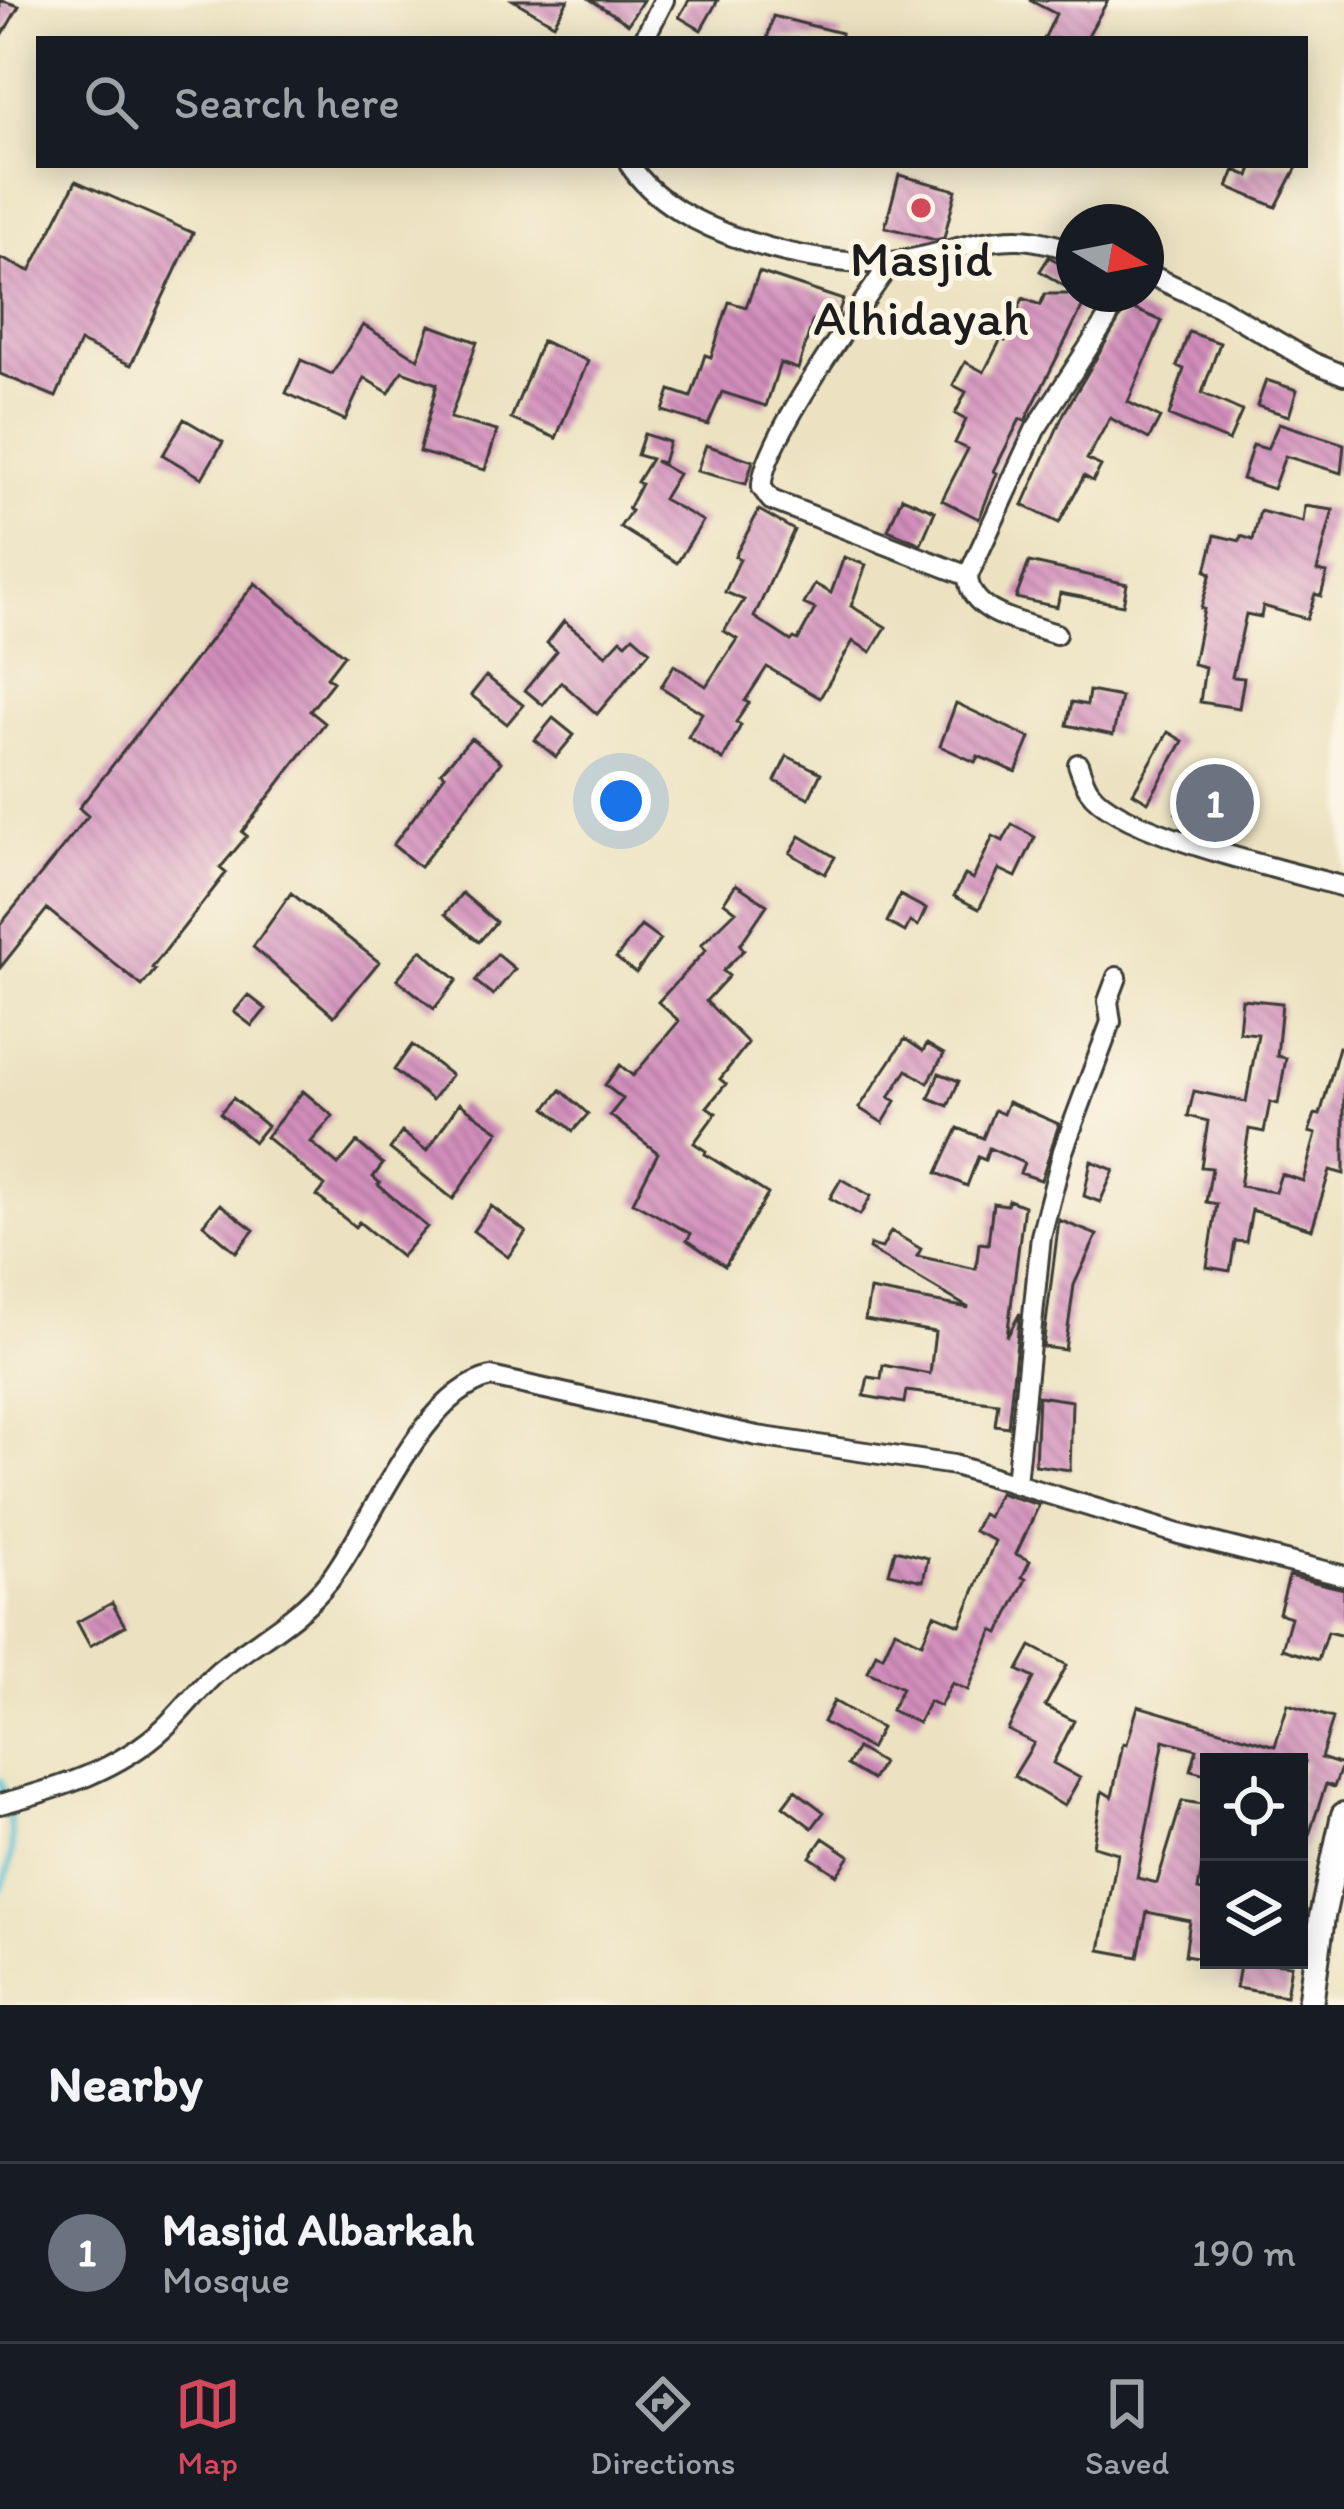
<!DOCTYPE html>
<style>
body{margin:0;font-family:Itim,sans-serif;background:#20242c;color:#f1f3f6}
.controls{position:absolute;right:36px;bottom:36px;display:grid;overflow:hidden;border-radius:0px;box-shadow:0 6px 30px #0003}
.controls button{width:108px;height:108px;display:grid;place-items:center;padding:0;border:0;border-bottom:3px solid #363941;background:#171b24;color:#f1f3f6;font:60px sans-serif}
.compass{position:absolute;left:1056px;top:204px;width:108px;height:108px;border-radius:50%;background:#171b24;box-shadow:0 6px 30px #0003;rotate:100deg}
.you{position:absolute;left:621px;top:801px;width:42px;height:42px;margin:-30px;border:9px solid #fff;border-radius:50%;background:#1a73e8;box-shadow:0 0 0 18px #1a73e833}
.badge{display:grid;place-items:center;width:78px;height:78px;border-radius:50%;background:#d1495b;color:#fff;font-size:39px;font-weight:700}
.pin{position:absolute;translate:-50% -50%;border:6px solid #fff;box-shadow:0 3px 12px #0006}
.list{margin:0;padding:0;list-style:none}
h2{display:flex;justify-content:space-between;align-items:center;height:156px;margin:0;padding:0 48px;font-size:51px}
h2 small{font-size:39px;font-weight:400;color:#9ea1a6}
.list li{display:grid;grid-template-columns:78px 1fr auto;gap:36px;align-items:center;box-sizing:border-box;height:180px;padding:0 48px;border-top:3px solid #363941}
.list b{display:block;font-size:45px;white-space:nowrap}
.list p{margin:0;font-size:39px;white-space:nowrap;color:#9ea1a6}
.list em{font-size:39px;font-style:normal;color:#9ea1a6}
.icon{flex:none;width:66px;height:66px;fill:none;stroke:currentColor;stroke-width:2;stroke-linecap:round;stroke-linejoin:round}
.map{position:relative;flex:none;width:1344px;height:2005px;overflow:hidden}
.search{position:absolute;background:#171b24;box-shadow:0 6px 30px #0003;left:36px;right:36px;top:36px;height:132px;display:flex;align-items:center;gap:30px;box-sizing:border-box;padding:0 42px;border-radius:0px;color:#9ea1a6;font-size:45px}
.sheet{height:336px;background:#171b24}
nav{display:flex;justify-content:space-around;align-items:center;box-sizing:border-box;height:168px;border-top:3px solid #363941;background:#171b24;font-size:33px;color:#9ea1a6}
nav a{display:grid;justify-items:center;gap:6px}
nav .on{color:#d1495b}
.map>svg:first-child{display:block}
</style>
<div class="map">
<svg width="1344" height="2005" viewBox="0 0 1344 2005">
<defs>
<pattern id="building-back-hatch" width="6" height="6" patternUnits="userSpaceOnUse" patternTransform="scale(3)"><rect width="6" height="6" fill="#d28ebc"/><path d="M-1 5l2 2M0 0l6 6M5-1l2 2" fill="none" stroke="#aa7398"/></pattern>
</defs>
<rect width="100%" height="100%" fill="#fcf5e5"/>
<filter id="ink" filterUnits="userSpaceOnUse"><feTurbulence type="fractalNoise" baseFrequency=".00833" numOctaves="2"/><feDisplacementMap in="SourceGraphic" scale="24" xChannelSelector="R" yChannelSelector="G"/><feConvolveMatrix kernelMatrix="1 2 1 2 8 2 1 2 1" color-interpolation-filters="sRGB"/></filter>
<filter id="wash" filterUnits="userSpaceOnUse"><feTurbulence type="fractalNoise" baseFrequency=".004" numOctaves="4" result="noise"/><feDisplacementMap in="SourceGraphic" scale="48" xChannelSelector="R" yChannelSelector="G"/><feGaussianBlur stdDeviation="2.7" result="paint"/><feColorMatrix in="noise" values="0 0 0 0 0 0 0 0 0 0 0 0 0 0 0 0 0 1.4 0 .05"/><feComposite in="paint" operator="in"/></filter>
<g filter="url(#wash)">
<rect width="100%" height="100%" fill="#ece2c1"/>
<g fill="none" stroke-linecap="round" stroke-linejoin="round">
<path stroke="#59c2d5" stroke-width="6" d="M 0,1780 C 12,1818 19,1854 0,1891"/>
</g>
<g id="blocks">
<path fill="url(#building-back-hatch)" d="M 0,0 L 19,6 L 0,39 Z
M 513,0 L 568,0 L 554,24 Z
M 591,0 L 643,0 L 628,24 Z
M 689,0 L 718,0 L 701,30 L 679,17 Z
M 1029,0 L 1108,0 L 1086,39 L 1044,39 L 1056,14 Z
M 773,16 L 841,33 L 841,39 L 767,39 Z
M 1253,165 L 1298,165 L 1276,207 L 1228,187 L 1235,170 L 1249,176 Z
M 899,175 L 956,190 L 944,238 L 935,240 L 885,227 Z
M 76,181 L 193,233 L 131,365 L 80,342 L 56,397 L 0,374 L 0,258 L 30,271 Z
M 1049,257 L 1074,270 L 1074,292 L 1040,271 Z
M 759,272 L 843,300 L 837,317 L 831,326 L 813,320 L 798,369 L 780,363 L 766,406 L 722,392 L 708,425 L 663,411 L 670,390 L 691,397 L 705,355 L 711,357 L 729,302 L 746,307 Z
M 1045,294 L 1089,294 L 1025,421 L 1020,419 L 994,471 L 997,473 L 979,519 L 942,500 L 968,449 L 955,443 L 966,420 L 955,414 L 966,392 L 953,385 L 965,362 L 984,372 L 1001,339 L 1005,341 L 1023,298 L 1040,305 Z
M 1127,306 L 1162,321 L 1128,402 L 1160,418 L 1149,439 L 1110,418 L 1087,459 L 1101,466 L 1093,481 L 1084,476 L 1059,523 L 1023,505 L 1064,413 Z
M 363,325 L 418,359 L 430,325 L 477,342 L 450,418 L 497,431 L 485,470 L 419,452 L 437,384 L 402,371 L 389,393 L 364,378 L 345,420 L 286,393 L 301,360 L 332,374 Z
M 1189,332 L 1220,343 L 1202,393 L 1242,411 L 1229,441 L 1169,416 L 1184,369 L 1177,366 Z
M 542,341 L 588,361 L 556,438 L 511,419 Z
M 1266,380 L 1297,390 L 1289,416 L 1257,406 Z
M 184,419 L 223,442 L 202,478 L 163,455 Z
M 1279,423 L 1344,444 L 1341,473 L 1285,456 L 1273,489 L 1242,479 L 1253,445 L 1267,449 Z
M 644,434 L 669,442 L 663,463 L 655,461 L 678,474 L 663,499 L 703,521 L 677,563 L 620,527 L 631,511 L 628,509 L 641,484 L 637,482 L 651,459 L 637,455 Z
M 706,445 L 753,461 L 746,484 L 697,471 Z
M 902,497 L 935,511 L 921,544 L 888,530 Z
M 1305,506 L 1333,510 L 1317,571 L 1327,573 L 1321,596 L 1315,594 L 1307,619 L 1263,606 L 1261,617 L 1246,614 L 1232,677 L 1244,678 L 1239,708 L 1200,702 L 1205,667 L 1193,664 L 1204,609 L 1201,608 L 1211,573 L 1206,571 L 1215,535 L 1240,541 L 1241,536 L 1253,540 L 1260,511 L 1303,522 Z
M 759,510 L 794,530 L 754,617 L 791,641 L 794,638 L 798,640 L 815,609 L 804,604 L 815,584 L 831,593 L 844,557 L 866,565 L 851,606 L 886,627 L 871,652 L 853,641 L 820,698 L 767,667 L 745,701 L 749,703 L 736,722 L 741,725 L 723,760 L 688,737 L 702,713 L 661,687 L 674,665 L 706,686 L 737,639 L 724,631 L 744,600 L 725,592 L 740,559 L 735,556 Z
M 1029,562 L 1127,584 L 1123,605 L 1060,593 L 1057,607 L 1016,598 Z
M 255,583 L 344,655 L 327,677 L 333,682 L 310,711 L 325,723 L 242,832 L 247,836 L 220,868 L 226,873 L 152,968 L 155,970 L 142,986 L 47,909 L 0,968 L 0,925 L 88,816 L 79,808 Z
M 564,621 L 606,655 L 621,639 L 626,643 L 633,636 L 650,651 L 597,714 L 561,682 L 543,705 L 525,690 L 557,651 L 547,643 Z
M 486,676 L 523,705 L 507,724 L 471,695 Z
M 1089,691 L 1121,697 L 1113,735 L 1067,725 L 1072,702 L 1087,705 Z
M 956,703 L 1030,738 L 1016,772 L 978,756 L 975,762 L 940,746 Z
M 553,718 L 574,735 L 556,757 L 535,740 Z
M 1168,732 L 1183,741 L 1148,802 L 1133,793 Z
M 471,738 L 501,762 L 420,867 L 393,845 L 445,775 L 441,772 Z
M 787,756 L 821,773 L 809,798 L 775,781 Z
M 1208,764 L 1254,794 L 1225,840 L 1176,813 Z
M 1012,824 L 1035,837 L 1016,877 L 999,869 L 979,909 L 954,896 L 965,875 L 973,879 L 993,836 L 1003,841 Z
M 800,836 L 835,857 L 825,874 L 790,853 Z
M 736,884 L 767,905 L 740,945 L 744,950 L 723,971 L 729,976 L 706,1001 L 748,1043 L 720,1079 L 726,1084 L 707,1107 L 716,1113 L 694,1143 L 706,1151 L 705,1154 L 768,1194 L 725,1266 L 687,1240 L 691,1234 L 633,1202 L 658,1153 L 610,1115 L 623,1099 L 605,1085 L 620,1065 L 633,1076 L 679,1021 L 658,1002 L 706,950 L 701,945 L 736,911 L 724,902 Z
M 291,893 L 379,962 L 334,1016 L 253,947 Z
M 462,893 L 496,922 L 479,942 L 445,914 Z
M 900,895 L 926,909 L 918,926 L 910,922 L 905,932 L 887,922 Z
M 641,926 L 660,940 L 636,973 L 616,958 Z
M 421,950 L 457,980 L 434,1009 L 397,979 Z
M 497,954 L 515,969 L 493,995 L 475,981 Z
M 248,995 L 266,1009 L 252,1026 L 234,1012 Z
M 1242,999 L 1282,1003 L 1277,1056 L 1286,1058 L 1278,1104 L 1270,1102 L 1264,1132 L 1249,1129 L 1240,1186 L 1275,1192 L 1281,1174 L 1303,1181 L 1316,1134 L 1309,1132 L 1315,1114 L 1320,1115 L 1339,1047 L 1344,1048 L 1344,1174 L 1330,1170 L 1312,1229 L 1252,1210 L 1246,1242 L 1235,1241 L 1230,1271 L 1207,1267 L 1217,1204 L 1206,1202 L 1212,1168 L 1201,1167 L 1208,1121 L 1188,1116 L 1194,1091 L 1246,1102 L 1258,1034 L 1239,1032 Z
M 905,1039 L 923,1051 L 927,1044 L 944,1054 L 928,1083 L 907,1070 L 889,1097 L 896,1101 L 883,1123 L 859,1108 Z
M 412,1045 L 451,1075 L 432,1100 L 394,1070 Z
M 939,1073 L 959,1081 L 948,1106 L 929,1098 Z
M 561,1090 L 588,1114 L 573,1131 L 546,1108 Z
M 303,1091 L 333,1116 L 311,1142 L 338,1165 L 357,1142 L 383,1164 L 373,1177 L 380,1183 L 378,1185 L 427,1227 L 401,1257 L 359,1222 L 355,1227 L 317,1196 L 325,1186 L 266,1137 Z
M 233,1098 L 267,1126 L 254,1142 L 220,1113 Z
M 1008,1102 L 1059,1124 L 1041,1180 L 1020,1173 L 1024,1163 L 989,1148 L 985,1160 L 978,1157 L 967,1186 L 937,1173 L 958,1128 L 983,1138 L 994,1110 L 1003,1114 Z
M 459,1103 L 499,1131 L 453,1199 L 390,1149 L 402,1132 L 427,1151 Z
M 1091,1161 L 1114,1170 L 1100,1202 L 1084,1196 Z
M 841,1179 L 871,1196 L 860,1215 L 830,1198 Z
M 1009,1200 L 1024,1206 L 1007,1337 L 1020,1313 L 1008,1427 L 995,1425 L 998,1403 L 906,1391 L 904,1403 L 864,1396 L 868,1377 L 881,1379 L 883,1365 L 930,1374 L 935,1332 L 865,1320 L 870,1290 L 969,1308 L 869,1249 L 870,1245 L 882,1248 L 891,1231 L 921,1249 L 917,1256 L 976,1269 L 979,1243 L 988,1244 L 993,1203 L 1007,1205 Z
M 220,1204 L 254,1230 L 236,1252 L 203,1224 Z
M 491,1206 L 526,1232 L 508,1257 L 473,1231 Z
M 1059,1220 L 1097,1235 L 1074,1285 L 1065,1350 L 1043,1347 Z
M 1038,1396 L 1072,1401 L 1070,1470 L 1035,1465 Z
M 999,1493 L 1039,1505 L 1016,1554 L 1030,1561 L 1022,1577 L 1026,1579 L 999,1633 L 993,1630 L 968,1690 L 952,1683 L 940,1706 L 929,1701 L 918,1723 L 891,1710 L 902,1688 L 868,1672 L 876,1653 L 883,1656 L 895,1630 L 922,1643 L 934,1614 L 960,1625 L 995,1541 L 974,1531 L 982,1514 L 988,1517 Z
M 895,1550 L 928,1558 L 923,1581 L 889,1573 Z
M 1289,1576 L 1344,1589 L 1344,1636 L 1327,1632 L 1318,1660 L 1282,1649 L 1291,1617 L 1279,1613 Z
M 112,1603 L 125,1626 L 90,1646 L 77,1622 Z
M 1031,1646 L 1067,1665 L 1045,1706 L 1074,1721 L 1053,1763 L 1080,1778 L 1064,1806 L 1014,1776 L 1034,1743 L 1008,1730 L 1034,1678 L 1018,1670 Z
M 834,1701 L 881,1728 L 870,1749 L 823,1722 Z
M 1288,1704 L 1333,1718 L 1321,1758 L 1342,1765 L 1334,1787 L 1326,1784 L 1302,1856 L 1299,1779 L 1305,1762 L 1209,1762 L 1209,1775 L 1191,1770 L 1197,1749 L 1164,1740 L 1137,1878 L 1157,1883 L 1182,1801 L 1209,1805 L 1209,1847 L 1205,1847 L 1198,1890 L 1209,1892 L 1209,1959 L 1185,1955 L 1190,1921 L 1147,1912 L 1138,1957 L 1100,1950 L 1118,1853 L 1093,1846 L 1102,1791 L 1112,1797 L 1123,1743 L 1127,1744 L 1138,1706 L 1275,1746 Z
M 857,1748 L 882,1763 L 872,1780 L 847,1765 Z
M 795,1790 L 824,1812 L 812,1828 L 783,1806 Z
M 823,1838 L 850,1856 L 837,1875 L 810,1857 Z
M 1241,1960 L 1291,1965 L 1286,1996 L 1236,1988 Z"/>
</g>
</g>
<g filter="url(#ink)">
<use href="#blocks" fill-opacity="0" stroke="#3b3a35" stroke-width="3"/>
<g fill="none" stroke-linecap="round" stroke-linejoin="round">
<g stroke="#3b3a35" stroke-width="24">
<path id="minor" d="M 644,39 L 664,0
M 630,165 C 673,233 815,269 891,262 C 934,258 976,238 1019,239 C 1038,239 1056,246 1074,250
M 891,262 C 864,302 758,448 762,488 L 771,500 L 968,576
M 1146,273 L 1217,306 L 1312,362 L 1344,375
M 1056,634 C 1026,623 969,615 968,576 L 1035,430 L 1107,319 L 1118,294
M 1078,764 C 1081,772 1084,783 1089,790 C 1118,834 1290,871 1344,887
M 1016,1483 L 1041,1236 L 1063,1151 L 1111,1022 L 1108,1001 L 1117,977
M 0,1804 C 60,1788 119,1770 165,1727 C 185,1708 201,1685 222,1668 C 258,1639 300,1618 329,1581 C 371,1527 420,1393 491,1377 L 757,1436 L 954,1465 L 1179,1534 L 1344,1576"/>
</g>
<g stroke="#3b3a35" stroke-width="30">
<path id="tertiary" d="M 1310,2005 L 1322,1917 L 1344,1815"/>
</g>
<use href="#minor" stroke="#fff" stroke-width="18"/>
<use href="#tertiary" stroke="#fff" stroke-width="24"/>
</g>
</g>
<circle fill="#d1495b" stroke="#fcf5e5" stroke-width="4.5" cx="921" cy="208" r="12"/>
<g text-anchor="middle" stroke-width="10" stroke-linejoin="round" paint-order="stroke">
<g font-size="51" fill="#1c1c1c" stroke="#fcf5e5">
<text x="921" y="276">Masjid<tspan x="921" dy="59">Alhidayah</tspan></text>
</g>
</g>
</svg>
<div class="controls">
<button><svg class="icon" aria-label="locate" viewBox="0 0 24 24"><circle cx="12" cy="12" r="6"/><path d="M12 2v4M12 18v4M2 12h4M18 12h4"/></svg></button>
<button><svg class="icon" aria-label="layers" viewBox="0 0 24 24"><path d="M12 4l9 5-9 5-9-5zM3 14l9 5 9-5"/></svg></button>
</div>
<svg class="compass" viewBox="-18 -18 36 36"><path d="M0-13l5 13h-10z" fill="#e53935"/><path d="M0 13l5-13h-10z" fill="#9ea1a6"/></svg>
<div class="you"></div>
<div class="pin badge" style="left:1215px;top:803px;background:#6b7280">1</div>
<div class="search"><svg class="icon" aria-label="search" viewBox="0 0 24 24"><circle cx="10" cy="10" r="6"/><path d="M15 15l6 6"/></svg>Search here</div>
</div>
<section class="sheet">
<h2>Nearby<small></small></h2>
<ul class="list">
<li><span class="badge" style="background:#6b7280">1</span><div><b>Masjid Albarkah</b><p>Mosque</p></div><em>190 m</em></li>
</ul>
</section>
<nav>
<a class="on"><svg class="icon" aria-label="map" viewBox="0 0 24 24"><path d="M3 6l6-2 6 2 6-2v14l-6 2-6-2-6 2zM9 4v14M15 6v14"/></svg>Map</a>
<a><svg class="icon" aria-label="directions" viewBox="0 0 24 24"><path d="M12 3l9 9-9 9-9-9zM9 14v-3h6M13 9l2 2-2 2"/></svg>Directions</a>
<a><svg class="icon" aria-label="saved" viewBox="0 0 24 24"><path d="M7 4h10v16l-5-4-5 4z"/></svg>Saved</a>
</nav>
